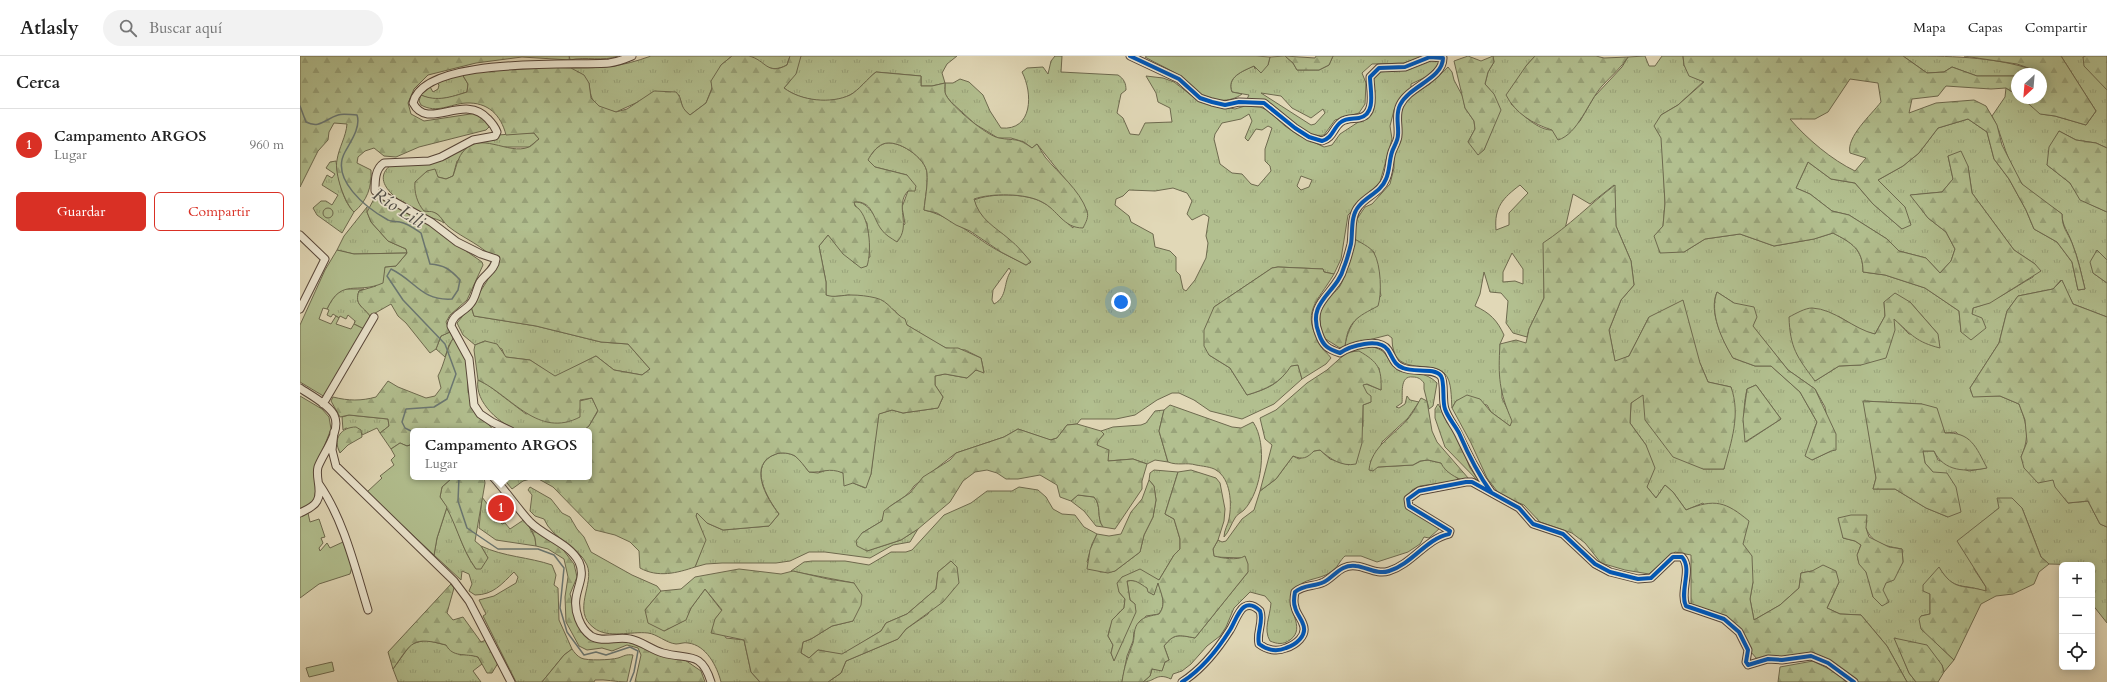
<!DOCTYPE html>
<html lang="es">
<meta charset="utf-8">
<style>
body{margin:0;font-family:Cardo,serif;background:#f2f2f2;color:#222}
.controls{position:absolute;right:12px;bottom:12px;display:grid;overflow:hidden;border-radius:6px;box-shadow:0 2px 10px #0003}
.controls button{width:36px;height:36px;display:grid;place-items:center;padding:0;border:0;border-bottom:1px solid #e0e0e0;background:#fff;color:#222;font:20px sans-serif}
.compass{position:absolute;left:1711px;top:12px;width:36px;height:36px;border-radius:50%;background:#fff;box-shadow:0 2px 10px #0003;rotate:206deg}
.you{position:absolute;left:821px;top:246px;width:14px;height:14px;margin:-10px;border:3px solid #fff;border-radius:50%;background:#1a73e8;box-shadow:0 0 0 6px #1a73e833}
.badge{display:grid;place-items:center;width:26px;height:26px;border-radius:50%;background:#d93025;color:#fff;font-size:13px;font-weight:700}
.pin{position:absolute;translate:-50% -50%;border:2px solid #fff;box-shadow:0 1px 4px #0006}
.popup{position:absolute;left:110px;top:372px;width:182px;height:52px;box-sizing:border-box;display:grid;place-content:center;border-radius:6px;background:#fff;filter:drop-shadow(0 1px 3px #0005);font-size:13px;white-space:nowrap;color:#767676}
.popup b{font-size:15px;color:#222}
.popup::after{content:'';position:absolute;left:50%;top:100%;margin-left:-8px;border:8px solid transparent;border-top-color:#fff}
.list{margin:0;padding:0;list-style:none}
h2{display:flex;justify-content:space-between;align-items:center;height:52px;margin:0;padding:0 16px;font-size:17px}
h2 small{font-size:13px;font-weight:400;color:#767676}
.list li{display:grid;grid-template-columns:26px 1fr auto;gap:12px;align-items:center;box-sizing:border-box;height:72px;padding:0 16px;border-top:1px solid #e0e0e0}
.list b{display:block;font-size:15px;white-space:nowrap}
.list p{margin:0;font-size:13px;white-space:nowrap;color:#767676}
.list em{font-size:13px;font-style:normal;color:#767676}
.actions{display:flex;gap:8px;padding:12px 16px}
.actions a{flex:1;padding:9px 0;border:1px solid #d93025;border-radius:6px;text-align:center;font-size:14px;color:#d93025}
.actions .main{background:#d93025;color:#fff}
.icon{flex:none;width:22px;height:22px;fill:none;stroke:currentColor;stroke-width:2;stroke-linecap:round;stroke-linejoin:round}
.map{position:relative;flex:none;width:1807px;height:626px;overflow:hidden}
header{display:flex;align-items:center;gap:24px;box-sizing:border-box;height:56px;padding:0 20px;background:#fff;border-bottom:1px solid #e0e0e0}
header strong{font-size:19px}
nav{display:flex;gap:22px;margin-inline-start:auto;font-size:14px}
.search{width:280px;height:36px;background:#f2f2f2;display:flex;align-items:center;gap:10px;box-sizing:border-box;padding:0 14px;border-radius:22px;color:#767676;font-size:15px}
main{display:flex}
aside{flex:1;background:#fff}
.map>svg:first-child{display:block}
</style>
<header>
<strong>Atlasly</strong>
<div class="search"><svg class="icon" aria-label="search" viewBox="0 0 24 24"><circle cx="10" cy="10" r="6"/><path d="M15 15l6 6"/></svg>Buscar aquí</div>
<nav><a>Mapa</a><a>Capas</a><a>Compartir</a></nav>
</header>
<main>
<aside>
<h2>Cerca<small></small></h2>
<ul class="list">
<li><span class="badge">1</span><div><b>Campamento ARGOS</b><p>Lugar</p></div><em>960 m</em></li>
</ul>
<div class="actions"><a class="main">Guardar</a><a>Compartir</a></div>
</aside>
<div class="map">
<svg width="1807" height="626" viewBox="0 0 1807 626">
<defs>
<pattern id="grass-tufts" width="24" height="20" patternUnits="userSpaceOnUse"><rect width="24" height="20" fill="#b2bf8f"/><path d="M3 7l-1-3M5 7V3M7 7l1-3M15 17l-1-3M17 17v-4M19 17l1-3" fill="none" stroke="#99a37a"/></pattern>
<pattern id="forest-firs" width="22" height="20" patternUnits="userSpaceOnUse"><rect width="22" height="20" fill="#b2bf8f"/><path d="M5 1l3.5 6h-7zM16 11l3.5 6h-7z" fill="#99a37a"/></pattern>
</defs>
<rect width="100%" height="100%" fill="#e1d8b7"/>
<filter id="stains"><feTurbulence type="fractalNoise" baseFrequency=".005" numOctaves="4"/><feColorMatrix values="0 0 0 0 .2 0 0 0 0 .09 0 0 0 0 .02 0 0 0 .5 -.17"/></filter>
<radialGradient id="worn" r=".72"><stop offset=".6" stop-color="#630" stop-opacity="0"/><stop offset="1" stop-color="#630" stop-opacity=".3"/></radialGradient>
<path fill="url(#grass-tufts)" stroke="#6e6a4f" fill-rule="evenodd" d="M 269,0 L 318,0 C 303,6 286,0 270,4 Z
M 351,0 L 432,0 L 421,9 L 406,47 L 390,59 L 383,53 L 379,39 L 338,46 L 316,56 C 295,51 291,48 289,27 L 271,12 C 303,12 321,11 351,0 Z
M 449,0 L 490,0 L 487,9 C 470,18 464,8 449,0 Z
M 501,0 L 657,0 L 647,8 L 642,17 L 645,27 L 653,27 L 660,23 L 669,26 L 683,39 L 690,55 L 701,72 C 733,75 733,37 722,16 L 727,12 L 743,11 L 748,18 L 751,5 L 755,0 L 762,0 L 761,16 L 818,19 C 824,23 826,27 826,34 L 821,38 L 817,57 L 823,62 L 830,78 L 839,79 L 845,67 L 872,66 L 870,52 L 858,46 L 856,37 L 846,20 L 863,22 L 874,26 L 896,43 L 911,48 L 935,53 L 945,50 L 960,51 L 967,54 L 985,70 L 998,79 L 1024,91 L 1032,89 L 1040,78 L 1063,63 L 1073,48 L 1073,19 L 1079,16 L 1104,14 L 1135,2 L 1141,5 L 1128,20 L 1111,28 L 1111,32 L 1098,46 L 1094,54 L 1090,70 L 1092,83 L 1080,126 L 1048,159 L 1041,203 L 1034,218 L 1024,216 L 1023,213 L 978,211 L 972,212 L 914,251 L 909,299 L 930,312 L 947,339 C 967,333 980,328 990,310 L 998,309 L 1002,323 L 974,348 L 942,363 L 910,355 L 894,344 L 879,337 L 872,337 L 857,344 L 835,359 L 816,363 L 781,363 L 777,368 L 767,369 L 757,382 L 750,384 L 718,373 L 704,381 L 656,397 L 614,430 C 603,448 587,444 582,465 L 562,477 L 567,495 L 601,484 L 618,473 L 610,486 L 593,489 L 570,502 L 525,496 L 509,496 L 490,505 L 476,507 L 422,507 L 406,508 L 395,511 L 405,484 L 396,460 L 397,457 L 407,467 L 423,474 L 469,470 L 479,458 C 467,442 447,408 476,398 C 481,396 490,397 495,400 C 500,403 505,411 509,416 L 518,417 L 532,412 L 543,417 L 553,427 L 565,432 L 571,418 L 578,358 L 592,354 L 603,357 L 638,352 L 643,341 L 635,329 L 635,320 L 645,318 L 667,322 L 676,314 L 684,316 L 681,302 L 665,294 L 646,292 L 636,287 L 607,269 L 596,256 L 588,250 L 549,239 L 531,241 L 526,239 L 526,226 L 519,190 L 528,179 L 554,207 L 570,201 L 567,167 L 553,146 C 572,144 577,169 589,181 L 605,168 L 602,151 L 608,135 L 607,119 L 575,111 L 567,104 C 572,98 576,91 583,88 C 597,82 626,102 627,117 C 628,129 625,142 624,154 C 645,158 669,176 687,188 C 699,196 713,202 726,209 L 731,206 C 712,189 681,169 674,144 C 691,137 725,137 742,146 C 753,151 763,164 773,172 L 777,138 C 764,121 750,105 737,88 L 732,92 L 724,86 L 711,82 L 698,82 L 675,68 L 650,45 L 645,38 L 645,27 L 632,30 L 621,30 L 621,20 L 576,16 C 568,22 558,35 550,39 C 531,49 501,45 484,32 L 490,25 ZM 949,58 L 952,65 L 945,82 L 948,85 L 956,73 L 962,74 L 968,70 L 972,72 L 965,93 L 965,105 L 970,110 L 971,115 L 958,130 L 951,128 L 942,118 L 932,117 L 920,108 L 914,83 L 915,78 L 922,67 L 941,63 ZM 1001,120 L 1012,124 L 1009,131 L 1001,134 L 997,130 ZM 873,132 L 887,137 L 892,145 L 887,158 L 892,164 L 904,158 L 909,161 L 906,180 L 908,187 L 906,202 L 895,224 L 886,235 L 883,233 L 880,219 L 876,215 L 876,201 L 870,195 L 855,191 L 853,178 L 831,166 L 829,160 L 815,149 L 816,143 L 823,140 L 829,134 L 855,135 ZM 709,212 L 711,215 C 703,226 708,241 694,248 L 692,244 L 693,234 Z
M 985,0 L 993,7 L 997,14 L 1019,14 L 1029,9 L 1033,0 L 1123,0 L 1109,7 L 1072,8 L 1062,17 L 1066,27 L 1065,48 L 1059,57 L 1035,64 L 1024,79 C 1006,82 996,68 982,59 C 971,53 958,48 947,43 L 949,39 L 932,36 C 926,21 943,15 954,10 L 955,13 L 968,9 L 970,1 ZM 961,37 L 981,40 L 992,52 L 1011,62 L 1023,53 L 1025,57 L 1015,68 L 1011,69 Z
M 1193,0 L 1235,0 L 1226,10 L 1211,48 C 1221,57 1238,75 1253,74 C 1261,73 1271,68 1280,65 L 1294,41 L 1322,11 L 1328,1 L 1345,0 L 1349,10 L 1355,10 L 1362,0 L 1383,0 L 1384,10 L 1404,25 L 1378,49 L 1361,59 L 1365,148 L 1363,170 L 1355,180 L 1384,196 L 1405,183 L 1440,178 L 1474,190 L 1514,183 L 1533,177 C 1552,187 1563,193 1563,216 L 1585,219 L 1625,232 L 1659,255 L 1661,276 L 1672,258 L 1673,252 C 1695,246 1713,232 1733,221 L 1735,208 L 1714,194 L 1672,137 L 1668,110 L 1648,100 L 1653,123 L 1642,136 L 1611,139 L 1628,162 L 1646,176 L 1655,193 L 1651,205 L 1640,217 L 1626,202 L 1599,195 L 1587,183 L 1549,159 L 1532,155 L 1510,138 L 1496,132 L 1508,106 L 1531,123 L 1555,127 L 1573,148 L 1602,173 L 1605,151 L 1578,124 L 1603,110 L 1619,97 L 1638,72 L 1668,63 L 1687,76 L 1694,103 L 1709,123 L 1726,154 L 1734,173 L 1757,186 L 1772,206 L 1778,234 L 1785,233 C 1781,217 1778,201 1772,187 C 1768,175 1762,170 1762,158 C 1750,149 1731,138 1722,128 C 1707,110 1703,79 1692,60 L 1705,41 L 1706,32 L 1717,39 L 1717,42 L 1722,42 L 1729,47 L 1741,58 L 1755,60 L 1786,69 L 1796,55 L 1761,0 L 1786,0 L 1783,1 L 1807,34 L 1807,92 L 1796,87 L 1776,84 L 1759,75 L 1747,109 L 1770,127 L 1781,144 L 1807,156 L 1807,204 L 1797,194 L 1793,217 L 1807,227 L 1807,261 L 1773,248 L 1761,224 L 1753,233 L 1718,240 L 1707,255 L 1699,287 L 1670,332 L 1673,340 L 1700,340 L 1719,348 C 1727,368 1730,381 1721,401 L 1753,424 L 1768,447 L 1788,445 L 1800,468 L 1807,471 L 1807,567 L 1792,548 L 1792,509 L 1749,508 L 1741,501 L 1722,452 L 1699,452 L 1680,468 L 1674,513 L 1686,531 L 1686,536 C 1663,526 1655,537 1639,512 L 1630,538 L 1630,558 L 1621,560 L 1637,588 L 1654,604 L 1644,616 L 1642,609 L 1595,582 L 1609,617 L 1616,626 L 1607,626 L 1587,590 L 1561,559 L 1540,558 L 1527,552 L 1539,526 L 1512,515 L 1501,517 L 1499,532 L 1480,549 L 1454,564 L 1450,543 L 1453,526 L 1403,447 L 1386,454 L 1373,436 L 1365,429 L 1356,442 L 1347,431 L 1346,389 L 1330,367 L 1331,347 L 1343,338 L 1403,413 L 1424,413 L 1431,331 L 1408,326 L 1400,307 L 1349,261 L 1329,300 L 1315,306 L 1309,274 L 1321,244 L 1334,229 L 1331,205 L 1316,170 L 1314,129 L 1290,148 L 1273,138 L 1265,173 L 1244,187 L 1244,242 L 1229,273 L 1227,281 L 1213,277 L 1206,267 L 1208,245 L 1201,237 L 1190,236 L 1184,216 L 1180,238 L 1175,250 C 1190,257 1197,264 1204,279 L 1200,288 L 1202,342 L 1213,365 L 1210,370 L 1191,356 L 1187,349 L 1156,345 L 1152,352 C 1151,342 1152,325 1145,318 C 1128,302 1092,323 1092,282 L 1088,279 L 1045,290 C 1049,263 1063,257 1081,240 L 1074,196 L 1053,182 L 1057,163 L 1065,151 L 1072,148 L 1090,128 L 1094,112 L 1094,99 L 1102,50 L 1115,37 L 1130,28 L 1148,11 L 1152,16 L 1154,24 L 1163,41 L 1165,52 L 1174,65 L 1175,73 L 1168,86 L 1184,94 C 1193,67 1208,53 1185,28 L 1188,16 L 1194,6 ZM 1220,129 L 1228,137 L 1209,157 L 1209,169 L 1196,174 C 1194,151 1203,142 1220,129 ZM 1212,197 L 1223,213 L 1223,228 L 1215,225 L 1203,226 L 1203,216 ZM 1417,236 L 1434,247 L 1488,314 L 1515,333 L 1525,351 L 1531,395 L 1512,404 L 1513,376 L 1517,366 L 1500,336 L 1471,310 L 1455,310 L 1433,302 C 1423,284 1408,256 1417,236 ZM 1584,246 L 1610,246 L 1638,278 L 1609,278 L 1594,262 L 1561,309 L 1539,310 L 1515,325 L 1538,260 L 1564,276 L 1575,278 L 1585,260 ZM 1456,329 L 1481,363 L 1446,386 C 1443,368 1443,351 1447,333 ZM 1564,345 L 1622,348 L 1641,368 L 1645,377 L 1656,376 L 1686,412 L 1669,415 L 1638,404 L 1634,395 L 1623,395 L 1625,407 L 1633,416 L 1648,461 L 1626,452 L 1595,433 L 1573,433 L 1576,422 ZM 1566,472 C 1572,488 1586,490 1602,493 L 1603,506 L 1599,513 L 1586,526 L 1583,533 L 1573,541 C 1571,533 1570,525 1567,518 C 1561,504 1553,508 1561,489 L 1555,485 L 1543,482 L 1543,479 Z
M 1603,0 C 1647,0 1692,0 1734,14 L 1735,18 L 1717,18 L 1717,20 L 1677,20 L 1652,11 L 1644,16 L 1627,17 Z
M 162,18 L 168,28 L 167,36 C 151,41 137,47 121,39 L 129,29 L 133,36 L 138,33 L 139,29 L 135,25 Z
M 225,77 L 234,77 L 239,83 L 229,91 L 205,91 L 157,105 L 153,120 L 146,123 L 138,121 L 133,155 L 141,161 L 144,167 C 137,162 131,163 124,159 C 108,151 66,128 91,109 L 140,105 L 148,102 L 168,87 L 198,79 Z
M 36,105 C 38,121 42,145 54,156 L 42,177 L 17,159 L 13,152 L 21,145 L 26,145 L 32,149 L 38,139 L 22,129 L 27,119 L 32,122 L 35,118 L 26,112 L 30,106 Z
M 67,151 L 67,156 L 71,166 L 88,185 L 106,193 L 107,197 L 54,198 L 37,194 L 44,180 Z
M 44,233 L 64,233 L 59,235 C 54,249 63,250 70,260 L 64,273 L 54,268 L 55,265 L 48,259 L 46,263 L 40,260 L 39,262 L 33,258 L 31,261 L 27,259 L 29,254 L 27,253 C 31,244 35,238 44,233 Z
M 171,250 L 174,260 L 236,270 L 301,286 L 328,288 L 350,313 L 342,319 L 314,314 L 296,300 L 255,321 L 230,304 L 205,301 L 202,293 L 185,285 L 175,289 L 163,279 L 157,267 Z
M 150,276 L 154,281 L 149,289 L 145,301 L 136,293 L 141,280 Z
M 1069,290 C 1091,295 1082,301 1096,309 C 1109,316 1127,316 1137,327 L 1133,350 L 1129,353 L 1124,333 L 1124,327 C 1121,323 1118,321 1113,321 C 1099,319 1103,339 1102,347 L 1096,351 L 1099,352 L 1105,348 L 1107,340 L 1110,344 L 1119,346 L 1108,362 L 1082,386 L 1080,392 L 1070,406 L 1078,411 L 1113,409 L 1121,405 L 1128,404 L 1141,407 L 1158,423 L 1155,425 L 1120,430 L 1112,434 L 1107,444 L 1140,472 L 1129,482 L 1124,481 L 1120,488 L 1108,496 L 1077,506 L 1061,500 L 1045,500 C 1040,504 1037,513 1031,516 C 1018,525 1003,521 994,535 C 983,552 1008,571 990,584 C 983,589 977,588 970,585 C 963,573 970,561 971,547 L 965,540 L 950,536 L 934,552 L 926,571 L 920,580 L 907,590 L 891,608 L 882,615 L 873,618 L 871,623 C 856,616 855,626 843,626 L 850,620 L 852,613 L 862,614 L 865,606 L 869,604 L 864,590 C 874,577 879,579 895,582 L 948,516 L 942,502 L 914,501 L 913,493 L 918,484 L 922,486 L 926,485 L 942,463 L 954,454 L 960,435 L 976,423 L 993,400 L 999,403 L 1014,395 L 1020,394 L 1030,403 L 1049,409 L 1063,370 L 1063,349 L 1071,346 L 1062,329 L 1066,328 L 1081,334 L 1079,312 L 1045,295 Z
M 178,324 L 188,329 L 226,358 L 292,342 L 298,354 L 289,370 L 283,375 L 259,373 L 256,375 C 245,375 231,377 221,375 C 201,370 174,346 178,324 Z
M 864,354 L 859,375 L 868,406 L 855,404 L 847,408 L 833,403 L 808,405 C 808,397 804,393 797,389 L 798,385 L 804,378 L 801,375 L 813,371 L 841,369 L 846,367 L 855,355 Z
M 49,359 L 88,363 L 89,370 L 80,377 L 77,372 L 62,379 L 62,377 L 46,372 L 43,374 L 42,361 Z
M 854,414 L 878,416 L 865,458 L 874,463 L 880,483 L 880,493 L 874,499 L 859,524 L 822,521 L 819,536 L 825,543 L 824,552 C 815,559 810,569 808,580 L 813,589 L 811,597 L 814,604 L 835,548 L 830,544 L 827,525 C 838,522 847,531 853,539 L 858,526 C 861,538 867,547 859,558 L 846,560 L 834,576 L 833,585 L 827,600 L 822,626 L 528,626 L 541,617 L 546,605 L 598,583 L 606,573 L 628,558 L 651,505 L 638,516 L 636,533 L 607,558 L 586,567 L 581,575 L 542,599 L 518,594 L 509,602 L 501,597 L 503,586 L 511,583 L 532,570 L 553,565 L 554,527 L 491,515 L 504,506 L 512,505 L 545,505 L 569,509 L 591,496 L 606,496 L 612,494 L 644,459 L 671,447 L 687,435 L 712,435 L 719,431 L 738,434 L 746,441 L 753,453 L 762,458 L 775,459 L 784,471 L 797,478 L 792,488 L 787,506 L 800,516 L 815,515 L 840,496 L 844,479 L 853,461 L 856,444 L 854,430 L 849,424 L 850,417 Z
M 202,421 L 234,421 L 234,422 L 223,425 L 212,433 Z
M 230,431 L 251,443 L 262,457 L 270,461 L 277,473 L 284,481 L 291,496 L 332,519 L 357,530 L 361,535 L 345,554 L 364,575 L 385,564 L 391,552 L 405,533 L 422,555 L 415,563 L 426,582 L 444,584 L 451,616 L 460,626 L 421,626 C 417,610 406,589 388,587 C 384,586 380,588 376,588 C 366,587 357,578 348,577 C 331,575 308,583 294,572 C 271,555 295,528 287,509 C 279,490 252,483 244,463 L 235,460 L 230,455 L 232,439 L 228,434 Z
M 778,439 L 794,441 C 802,450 796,461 803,471 L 796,470 L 784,455 L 771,445 Z
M 182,441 L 202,468 L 205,467 L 210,473 L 225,463 L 235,482 L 236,490 L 196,484 L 179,472 Z
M 147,451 C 158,472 162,494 176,513 L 188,502 L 181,490 C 204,501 229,501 252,509 L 256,519 L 254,529 L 258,532 L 259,564 L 272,593 L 264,599 L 242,626 L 216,626 L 183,560 L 186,558 L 179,544 L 194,540 L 216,527 L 218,521 L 214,516 C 202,528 193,539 175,539 L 169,535 L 172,528 L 169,518 L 162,515 L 161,524 L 134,499 L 137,482 Z
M 126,584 L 146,589 L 160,599 L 168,598 L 178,601 L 182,608 L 173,615 L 181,626 L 98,626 L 93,613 L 111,588 Z"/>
<path fill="url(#forest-firs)" stroke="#6e6a4f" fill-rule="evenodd" d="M 0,0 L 269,0 L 270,4 L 222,1 L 176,7 L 128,19 L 114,33 L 108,47 L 111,58 L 124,65 L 177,57 L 191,69 L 186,74 L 119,91 L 96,101 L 84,100 L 74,92 L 65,95 L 58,101 L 57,107 L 71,114 C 72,131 67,145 54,156 C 45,148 34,117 37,104 C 39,91 46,81 47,68 L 34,67 L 29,76 L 28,84 L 18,95 L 0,131 Z
M 432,0 C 437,0 444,0 449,0 C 466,4 467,20 487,9 L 490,0 L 501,0 L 496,18 L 484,32 C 501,45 531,48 550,39 C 558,35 568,22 576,16 L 621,20 L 621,30 L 632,30 L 645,27 C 645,31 644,36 646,39 C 651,50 687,80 699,82 C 715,85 717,81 732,92 L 737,88 C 740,92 742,97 745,101 C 759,118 779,133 787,155 C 789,161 786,166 783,172 C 763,172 758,154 742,146 C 726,137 691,137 674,143 C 679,163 695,171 709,183 C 718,190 724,198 731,206 L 726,209 L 701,196 L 670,175 L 656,169 L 637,157 L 624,154 C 625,143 628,129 627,117 C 626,102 597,82 583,88 C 576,91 571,98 568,104 L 575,111 L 607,119 L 616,130 L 615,135 L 608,135 C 594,150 612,169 597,186 C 591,182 585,179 581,173 C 573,162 572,144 554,146 L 555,150 C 570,158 572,195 567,210 L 561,212 L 543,198 L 528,179 L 519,190 L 526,226 L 526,239 C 534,242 542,239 551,239 C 559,239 568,240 576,242 C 589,245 594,258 605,263 L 607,269 L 646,292 L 658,292 L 681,302 L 684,317 L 676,314 L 667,322 L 645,318 L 635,320 L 635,329 L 643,341 L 638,352 L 603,357 L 592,354 L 579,358 L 571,418 L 566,432 L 553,427 L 544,430 L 543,417 C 528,411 524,417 509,416 C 505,411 500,404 495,400 C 490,397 481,396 476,398 C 447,408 466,442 479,458 L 469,470 L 423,474 L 407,467 L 397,457 L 396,460 L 406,484 L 395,511 C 377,517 358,522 340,512 L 339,495 L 330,486 L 315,479 L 295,474 L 253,431 L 235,421 L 289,421 L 289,375 L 283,375 L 289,370 L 298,355 L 292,342 L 280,344 L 280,361 C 238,383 212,340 178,324 L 174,294 L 175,289 L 185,285 L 197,288 L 206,301 L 230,304 L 255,320 L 296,300 L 314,314 L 342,319 L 350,313 L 328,288 L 301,286 L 236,270 L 174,260 L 171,250 L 187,225 L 195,205 C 183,189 164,183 149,171 C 143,167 141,158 133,156 C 131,155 128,156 124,155 C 117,147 114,136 115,126 L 127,115 L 135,113 L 138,121 L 146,123 L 153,120 C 156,112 157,104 162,97 C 179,73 208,100 229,91 C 232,90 236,85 239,83 L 234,77 L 206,79 C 201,59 188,46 166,47 C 150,48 137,58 121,49 L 119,45 L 121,39 C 137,46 151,41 167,36 L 168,28 L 162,18 L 216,10 L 271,12 L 284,19 L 289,27 L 291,42 L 299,50 L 316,56 L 327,53 L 354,35 L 376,36 C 384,44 378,50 390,59 L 406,47 L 412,33 L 411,25 L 421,9 Z
M 985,0 L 1015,2 L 1016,0 L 1033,0 L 1029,9 L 1019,14 L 997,14 L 993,7 Z
M 1168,0 L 1181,5 L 1193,0 L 1194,6 L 1188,16 L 1185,28 L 1194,38 L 1201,54 L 1184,94 L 1178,99 L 1168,86 L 1175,73 L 1174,65 L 1165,52 L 1154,5 Z
M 1235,0 L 1296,0 L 1304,2 L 1328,1 C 1321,12 1311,20 1302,30 C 1288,46 1278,78 1258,84 L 1252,74 C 1233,68 1215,57 1206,39 L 1226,10 Z
M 1383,0 L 1603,0 L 1627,17 L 1644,16 L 1652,11 L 1677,20 L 1717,20 L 1717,39 L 1706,32 L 1691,33 L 1646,30 L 1638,40 L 1612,43 L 1609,57 L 1636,47 L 1674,44 L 1686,50 L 1697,69 L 1702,89 L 1722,128 L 1762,158 C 1762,172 1767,175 1772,187 C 1778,202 1781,217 1785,233 L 1778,234 L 1772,206 L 1757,186 L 1734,173 L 1726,154 L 1709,123 L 1694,103 L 1687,76 L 1668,63 L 1638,72 L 1619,97 L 1603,110 L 1578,124 L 1605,151 L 1611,169 L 1602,173 L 1573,148 L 1555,127 L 1531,123 L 1508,106 L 1496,132 L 1510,138 L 1532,155 L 1549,159 L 1587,183 L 1599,195 L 1626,202 L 1640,217 L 1651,205 L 1655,193 L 1646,176 L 1628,162 L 1610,139 L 1642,136 L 1653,123 L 1648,100 L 1661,95 L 1668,110 L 1672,137 L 1714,194 L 1735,208 L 1741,215 L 1690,247 L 1673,252 L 1672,258 L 1682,262 L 1686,272 L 1671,284 L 1661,276 L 1659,255 L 1625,232 L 1585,219 L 1563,216 C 1563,193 1552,187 1533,177 L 1514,183 L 1474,190 L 1440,178 L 1405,183 L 1384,196 L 1360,197 L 1354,180 L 1363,170 L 1365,147 L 1361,82 L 1354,70 L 1361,59 L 1378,49 L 1404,26 L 1389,20 L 1384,9 ZM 1550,23 L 1578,27 L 1581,46 C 1571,59 1546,81 1550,97 L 1566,102 L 1555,115 C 1532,104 1507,83 1490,63 L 1515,63 L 1528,56 Z
M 1664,0 L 1761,0 L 1796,55 L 1786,69 L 1755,60 L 1740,58 L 1722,42 L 1741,42 L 1741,18 L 1735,18 L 1734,14 L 1717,8 Z
M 1786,0 L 1807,0 L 1807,34 L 1784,10 L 1783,1 Z
M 1759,75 L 1776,84 L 1796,87 L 1807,92 L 1807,156 L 1780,144 L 1770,127 L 1747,109 L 1749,91 Z
M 1315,129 L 1316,170 L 1331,205 L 1334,229 L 1321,244 L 1309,274 L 1315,305 L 1329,300 L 1349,261 L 1383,244 L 1400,307 L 1408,326 L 1431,331 C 1441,359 1431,386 1424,413 L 1403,413 L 1373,401 L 1345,364 L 1343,339 L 1331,347 L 1330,367 L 1346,389 L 1355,412 L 1347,431 L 1356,442 L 1365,429 L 1373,436 L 1386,454 C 1415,442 1426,446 1449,465 L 1443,488 L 1452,500 L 1453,526 L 1450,543 L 1454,564 L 1480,549 L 1499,532 L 1501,517 L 1512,515 L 1523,509 L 1536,515 L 1539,526 L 1527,552 L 1540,558 L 1561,559 L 1587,590 L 1607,626 L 1557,626 L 1524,603 L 1457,603 L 1426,567 L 1391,550 L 1391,499 L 1375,496 L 1349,518 L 1325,514 L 1301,507 L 1285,487 L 1272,477 L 1240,466 L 1224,449 L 1200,439 L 1187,422 L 1171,387 L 1152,352 L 1156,345 L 1167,339 L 1180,343 L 1191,356 L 1210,370 L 1212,365 C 1199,335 1198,321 1200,288 L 1216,284 L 1226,287 L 1229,273 L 1244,242 L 1243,187 C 1269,170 1290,148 1315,129 Z
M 80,140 L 100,153 L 119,162 L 182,206 L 183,209 L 167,244 L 150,259 L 146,266 L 150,276 L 141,280 L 136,293 L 130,297 L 106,267 L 98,260 L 91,248 L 70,260 C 63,250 54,249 59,235 L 76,230 L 85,211 L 96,210 L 107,197 L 106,193 L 88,185 L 71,166 L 67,156 L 75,141 Z
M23 157a5 5 0 1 1 10 0a5 5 0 1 1-10 0Z
M 1053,182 C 1059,186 1071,191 1074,197 C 1081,209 1082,238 1078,250 C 1057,261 1048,265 1045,290 L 1040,292 L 1024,282 C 1020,272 1017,255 1024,245 C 1027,240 1036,237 1040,230 C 1048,216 1050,198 1053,182 Z
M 1797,194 L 1807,204 L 1807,227 L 1793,217 L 1790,206 Z
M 978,211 L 1023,213 L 1024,216 L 1034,218 C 1017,247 1000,255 1021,290 C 1023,295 1028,297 1031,302 L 1026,308 L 1002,323 L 998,309 L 991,310 C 980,327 967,333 947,339 L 930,312 L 909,299 L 904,290 L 904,274 L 914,251 L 972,212 Z
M 1762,224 L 1773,248 L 1807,261 L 1807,471 L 1800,468 L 1788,445 L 1768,447 L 1755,431 L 1753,424 L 1738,427 L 1724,412 L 1721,401 L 1727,386 L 1725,364 L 1719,348 L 1700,340 L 1673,341 L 1670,332 L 1699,287 L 1707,255 L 1718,240 L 1753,233 Z
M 1417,236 L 1434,247 L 1454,251 L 1457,261 L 1453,270 L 1488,314 L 1515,333 L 1536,378 L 1536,394 L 1531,395 L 1512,404 L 1505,400 L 1517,366 L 1500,336 L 1471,310 L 1455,310 L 1433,302 C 1422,284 1409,257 1417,236 Z
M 1595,237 L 1610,246 L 1638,278 L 1640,292 C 1616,286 1612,279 1594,263 L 1595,274 L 1586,302 L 1561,309 L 1539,310 L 1515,325 C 1497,301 1490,292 1489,261 C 1495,258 1505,252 1512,252 C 1535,253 1553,273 1575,278 L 1585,260 L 1584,246 Z
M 154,281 L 167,304 L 168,335 L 173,349 L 194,375 L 113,375 L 113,388 L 107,390 L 100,387 L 91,393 L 80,377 L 89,370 L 88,363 L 49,359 L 40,361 L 31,345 L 33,341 C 49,345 61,345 76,341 L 88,325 L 98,331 L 126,342 L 135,340 L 141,332 L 138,320 C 145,307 146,293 154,281 Z
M 1059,295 C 1078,306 1082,312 1081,334 L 1067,328 L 1063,329 L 1067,337 L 1071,340 L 1071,346 L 1063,349 L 1062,387 L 1056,408 C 1042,411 1030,403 1020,394 L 1014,395 C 1007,402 1003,404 993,400 L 976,423 L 960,435 L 972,389 L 965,383 L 960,362 L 976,354 L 1007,327 L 1027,314 L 1047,296 Z
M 1456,329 L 1481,363 L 1445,386 L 1443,363 L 1447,333 Z
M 1121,342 L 1127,345 L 1132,375 L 1137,386 L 1169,423 L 1165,425 C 1156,422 1145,416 1141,407 L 1128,404 L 1120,405 L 1113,409 L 1078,411 L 1073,415 L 1069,414 C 1071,391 1094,379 1108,363 C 1113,357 1117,349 1121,342 Z
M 1563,345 L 1622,348 L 1637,352 L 1645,377 C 1671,376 1676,391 1687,412 C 1666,416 1644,416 1634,395 L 1623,395 L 1625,407 L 1633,416 L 1647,417 L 1656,431 L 1661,456 L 1648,461 L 1626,452 L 1595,433 L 1573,433 L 1576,422 Z
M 1138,348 L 1159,384 L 1170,412 L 1182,429 L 1145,391 L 1135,362 L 1135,353 Z
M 870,349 L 932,371 L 941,372 L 953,366 C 968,388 962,435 944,454 C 941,457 937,458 935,462 C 931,468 929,476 924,481 C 924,474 928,469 929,463 C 932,448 931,423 916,414 C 912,411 901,410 896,409 C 886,406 878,410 868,406 L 859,375 L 864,354 Z
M 777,368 L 801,375 L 804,378 L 798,385 L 797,389 L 809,394 L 808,405 L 833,403 L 847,408 L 842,425 L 842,433 L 815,473 L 803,471 C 796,461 802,450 794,441 L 778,439 L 771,445 L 760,441 L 757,429 L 740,419 L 718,423 L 706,423 L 697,417 L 687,414 L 675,416 L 663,425 L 650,446 L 618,473 L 601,484 L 567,495 L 557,490 L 556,485 L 562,477 L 582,465 L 584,455 L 589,451 L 610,437 L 623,421 L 650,404 L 656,397 L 704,381 L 718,373 L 751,384 L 757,382 L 767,369 Z
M 56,371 L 61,374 L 62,381 L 48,389 L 40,397 C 32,382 42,371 56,371 Z
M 891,414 L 916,422 L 920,427 L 925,453 L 924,465 L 918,484 L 913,493 L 914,500 C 922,502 937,505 945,500 L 948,508 L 948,516 L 895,582 C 879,579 874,577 864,590 L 869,604 L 865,606 L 862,615 L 852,613 L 850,620 L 843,626 L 822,626 C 824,611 828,600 833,587 C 835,580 833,572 839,566 C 844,560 852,560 859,558 C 867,548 861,538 858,527 L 854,539 L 848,536 L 847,532 C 840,528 836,523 827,525 L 830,544 L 835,548 L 836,556 L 814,605 L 811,597 L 813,589 L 808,580 L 812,564 L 824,552 L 825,543 L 819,536 L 817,527 L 822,521 L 840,513 L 859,524 L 874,499 L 880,493 L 880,483 L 874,463 L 865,458 L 878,416 Z
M 153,421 L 184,421 L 185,427 L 175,485 L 181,490 L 188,502 L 181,513 L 176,513 C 160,491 156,464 140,441 L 142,431 Z
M 849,424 L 854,430 L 856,444 L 853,461 L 844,479 L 840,496 L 815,515 L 808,517 L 787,513 L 790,494 L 797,478 L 809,480 L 821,478 L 831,456 L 842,443 Z
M 1697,442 L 1712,442 L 1722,452 L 1741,501 L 1749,508 L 1739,516 L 1734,528 L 1713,538 L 1696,540 L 1681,548 L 1654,604 L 1621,573 L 1619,563 L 1621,560 L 1630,558 L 1630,538 L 1623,535 L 1623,529 L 1639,511 C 1654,536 1663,528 1686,535 L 1686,531 L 1657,485 L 1699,452 Z
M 1551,459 L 1567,459 L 1566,472 L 1569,481 L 1589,491 L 1602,493 L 1603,506 L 1594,524 L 1586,527 L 1583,534 L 1589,546 L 1582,550 L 1573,541 L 1566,516 L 1559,508 L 1557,499 L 1561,489 L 1555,485 L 1543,482 L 1538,462 Z
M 229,467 L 261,491 L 274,508 L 277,521 L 270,538 L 278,568 L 302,583 L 328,584 L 382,602 L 401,615 L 405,626 L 335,626 L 341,599 L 338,592 L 327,589 L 312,595 L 302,592 L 287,594 L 279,590 L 266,566 L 265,541 L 268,521 L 264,503 L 248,493 L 236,490 L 235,482 Z
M 651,505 L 657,511 L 659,527 L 643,546 L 606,573 L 598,583 L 546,605 L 541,617 L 528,626 L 460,626 L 451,616 L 444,584 L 411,577 L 415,563 L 422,554 L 405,533 L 391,552 L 386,564 L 364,575 L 348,567 L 345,554 L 361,535 L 381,533 L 395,521 L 439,513 L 481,518 L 493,515 L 528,523 L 554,527 L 562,539 L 561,549 L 553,565 L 532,570 L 511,583 L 503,586 L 501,597 L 509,602 L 518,594 L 542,598 L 581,575 L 586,567 L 607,558 L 636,533 L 638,516 Z
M 151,528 L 154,532 L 147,557 L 153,564 L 163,561 L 181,586 L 186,584 L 198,607 L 192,617 L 187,617 L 178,601 C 165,597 153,602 146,589 C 112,580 112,586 93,613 L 88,596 Z
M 1594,582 L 1627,589 L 1642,609 L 1644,616 L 1638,626 L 1616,626 L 1609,617 Z
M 272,593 C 274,596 277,600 281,602 C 287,605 311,604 318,602 C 324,600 326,598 333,599 L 327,626 C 315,626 306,623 295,624 L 294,626 L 242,626 L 264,599 Z
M 1513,605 L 1537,617 L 1546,626 L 1478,626 L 1480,611 Z"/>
<path fill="#b2bf8f" stroke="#6e6a4f" d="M 847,0 L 956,0 L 970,1 L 968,9 L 961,17 L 954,10 C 943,15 926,21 932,36 L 942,38 C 930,47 912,46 899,37 C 893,33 889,26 883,22 C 872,14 857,8 845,1 Z
M 37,194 L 54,198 L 107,197 L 96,210 L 85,211 L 83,227 C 56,239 42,221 27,253 L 23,252 L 19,263 L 31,268 L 36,260 L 39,262 L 36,268 L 51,273 L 54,268 L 64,273 L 25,341 L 0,326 L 0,269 L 25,214 Z
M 0,340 L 22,353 L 29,361 L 31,373 L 22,396 L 14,445 L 0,456 Z
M 100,387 L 107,390 L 113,388 L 113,421 L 153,421 L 142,431 L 140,441 L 147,451 L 137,482 L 134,499 L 67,436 L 82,422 L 80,420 L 94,409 L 91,404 L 95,400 L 91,393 Z
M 8,457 L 10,466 L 19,463 L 25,481 L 21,482 L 23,487 L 19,492 L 20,495 L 27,487 L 30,492 L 43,486 L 52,511 L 50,518 L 19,528 L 0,542 L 0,461 Z
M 32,606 L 34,615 L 9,621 L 6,612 Z"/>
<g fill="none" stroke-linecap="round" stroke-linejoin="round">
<path stroke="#6a7773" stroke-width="1.5" d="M 0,50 L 6,66 C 20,73 25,63 38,59 C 43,57 51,59 57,59 C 61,71 51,85 45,96 C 30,123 66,152 88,164 C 91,166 96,165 100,166 C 107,167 115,173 121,177 L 130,208 C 144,209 150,213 160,224 L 158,234 L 152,243 C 121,245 116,225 91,213 L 87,220 L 103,244 L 145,288 L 156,318 L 147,343 L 134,351 L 106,353 L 102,366 L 105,372 L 113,376
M 159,421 L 158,445 L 167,472 L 198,493 L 238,493 L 254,499 L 264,512 L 260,552 L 267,576 L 284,599 L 296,596 L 306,599 L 330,591 L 338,595 L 334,616 L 330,626"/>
<g stroke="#574639" stroke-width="9">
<path id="minor" d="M 830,0 L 879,23 L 900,42 L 912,46 L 925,49 L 939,46 L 964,47 L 995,72 L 1009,81 L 1022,85 C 1033,82 1033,72 1041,66 C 1046,62 1053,63 1059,62 C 1077,59 1070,33 1070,21 L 1079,12 L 1105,11 L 1130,1 L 1143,2 C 1143,23 1109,30 1100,49 C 1095,59 1099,69 1098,79 C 1098,85 1094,90 1092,96 C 1089,105 1090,114 1086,123 C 1081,136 1067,140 1059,150 C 1050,160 1053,176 1051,188 C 1049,196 1047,204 1044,211 C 1037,238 1006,245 1019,278 C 1023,290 1028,293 1040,297 C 1050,290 1079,281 1088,294 C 1093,302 1094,309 1103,312 C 1114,317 1133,311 1141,320 C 1145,326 1142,345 1145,353 C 1148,362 1154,369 1158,377 C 1168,398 1177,417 1191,436
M 0,179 L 25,203 L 0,253
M 0,332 C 10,339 28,348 34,359 C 42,375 23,397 18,411 C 15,422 23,435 17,445 C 14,451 6,454 0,457
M 23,348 L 74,261
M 211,375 L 192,366 L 180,358 L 174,349 L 169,303 L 151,270 C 152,258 165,256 171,247 C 176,241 176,233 180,226 C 185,218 195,214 196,203 L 181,198 L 157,186 L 131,166 L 75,135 C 75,124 75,113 84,107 L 129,105 L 141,101 L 173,84 L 195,80 L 197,76 C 195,71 192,67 188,63 C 164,36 128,76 113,47 C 123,0 269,10 309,7 C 317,6 325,3 332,0
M 34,376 L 32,394 L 36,410 L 154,525 L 169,545 L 211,626
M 193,421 C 206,435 217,452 230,466 C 245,481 269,487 279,506 C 285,519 278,529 276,542 C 274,555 280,572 291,580 C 302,587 318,580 330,583 C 341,585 352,594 363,597 C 388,604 401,594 411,626
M 19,428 C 44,464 55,512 68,554
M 882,626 C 901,614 918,593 930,574 C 934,568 938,555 944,551 C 950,547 956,551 960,555 C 964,566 956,577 959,588 C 967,594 977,596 986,592 C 995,589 1008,580 1003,568 C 1001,562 996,557 995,551 C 993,546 994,541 995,536 C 1004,528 1014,531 1024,526 C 1035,520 1041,508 1056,510 C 1067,511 1077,519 1089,515 C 1112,508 1126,483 1149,478 L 1150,475 L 1109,450 L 1108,443 L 1119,435 L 1166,426 L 1172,426 L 1219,452 L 1233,468 L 1263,478 L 1295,508 L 1310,516 L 1338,523 L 1351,522 L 1373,501 L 1382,501 C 1393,513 1379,536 1386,550 L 1424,563 L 1439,576 L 1448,594 L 1446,606 L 1448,609 L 1468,603 L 1482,604 L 1511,600 L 1528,607 L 1554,626"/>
</g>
<use href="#minor" stroke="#ece6d0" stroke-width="7"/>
<g stroke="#ece6d0" stroke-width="6">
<path id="cycleway" d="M 830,0 L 879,23 L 900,42 L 912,46 L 925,49 L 939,46 L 964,47 L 995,72 L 1009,81 L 1022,85 C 1033,82 1033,72 1041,66 C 1046,62 1053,63 1059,62 C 1077,59 1070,33 1070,21 L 1079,12 L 1105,11 L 1130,1 L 1143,2 C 1143,23 1109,30 1100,49 C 1095,59 1099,69 1098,79 C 1098,85 1094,90 1092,96 C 1089,105 1090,114 1086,123 C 1081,136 1067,140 1059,150 C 1050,160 1053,176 1051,188 C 1049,196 1047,204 1044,211 C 1037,238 1006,245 1019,278 C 1023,290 1028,293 1040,297 C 1050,290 1079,281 1088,294 C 1093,302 1094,309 1103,312 C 1114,317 1134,311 1141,320 C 1145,326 1142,345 1145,353 C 1148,362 1155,369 1159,377 C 1168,398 1177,417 1191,436
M 882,626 C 901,614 918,593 930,574 C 934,568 938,555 944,551 C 950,547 956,551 960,555 C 964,566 956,577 959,588 C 967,594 977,596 986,592 C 995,589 1008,580 1003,568 C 1001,562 996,557 995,551 C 993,546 994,541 995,536 C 1004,528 1014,531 1024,526 C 1035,520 1041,508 1056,510 C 1067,511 1077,519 1089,515 C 1112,508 1126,483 1149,478 L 1150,475 L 1109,450 L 1108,443 L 1119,435 L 1166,426 L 1172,426 L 1219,452 L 1233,468 L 1263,478 L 1295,508 L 1310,516 L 1338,523 L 1351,522 L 1373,501 L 1382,501 C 1393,513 1379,536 1386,550 L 1424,563 L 1439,576 L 1448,594 L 1446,606 L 1448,609 L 1468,603 L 1482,604 L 1511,600 L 1528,607 L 1554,626"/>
</g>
<use href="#cycleway" stroke="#0057b8" stroke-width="4"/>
</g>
<g text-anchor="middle" stroke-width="3.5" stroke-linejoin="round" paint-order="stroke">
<g font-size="18" font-style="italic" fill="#4f4e49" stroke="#ece6d0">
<text transform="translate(99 152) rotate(33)" y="6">Río Lili</text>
</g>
</g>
<rect width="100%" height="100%" filter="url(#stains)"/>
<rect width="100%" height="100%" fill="url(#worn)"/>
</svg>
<div class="controls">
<button>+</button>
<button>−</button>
<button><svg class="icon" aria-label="locate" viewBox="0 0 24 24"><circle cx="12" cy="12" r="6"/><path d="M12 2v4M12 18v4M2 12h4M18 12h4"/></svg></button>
</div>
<svg class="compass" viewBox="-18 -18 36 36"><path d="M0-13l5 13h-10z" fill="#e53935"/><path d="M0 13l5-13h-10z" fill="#767676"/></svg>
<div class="you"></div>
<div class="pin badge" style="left:201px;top:452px">1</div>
<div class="popup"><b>Campamento ARGOS</b>Lugar</div>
</div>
</main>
